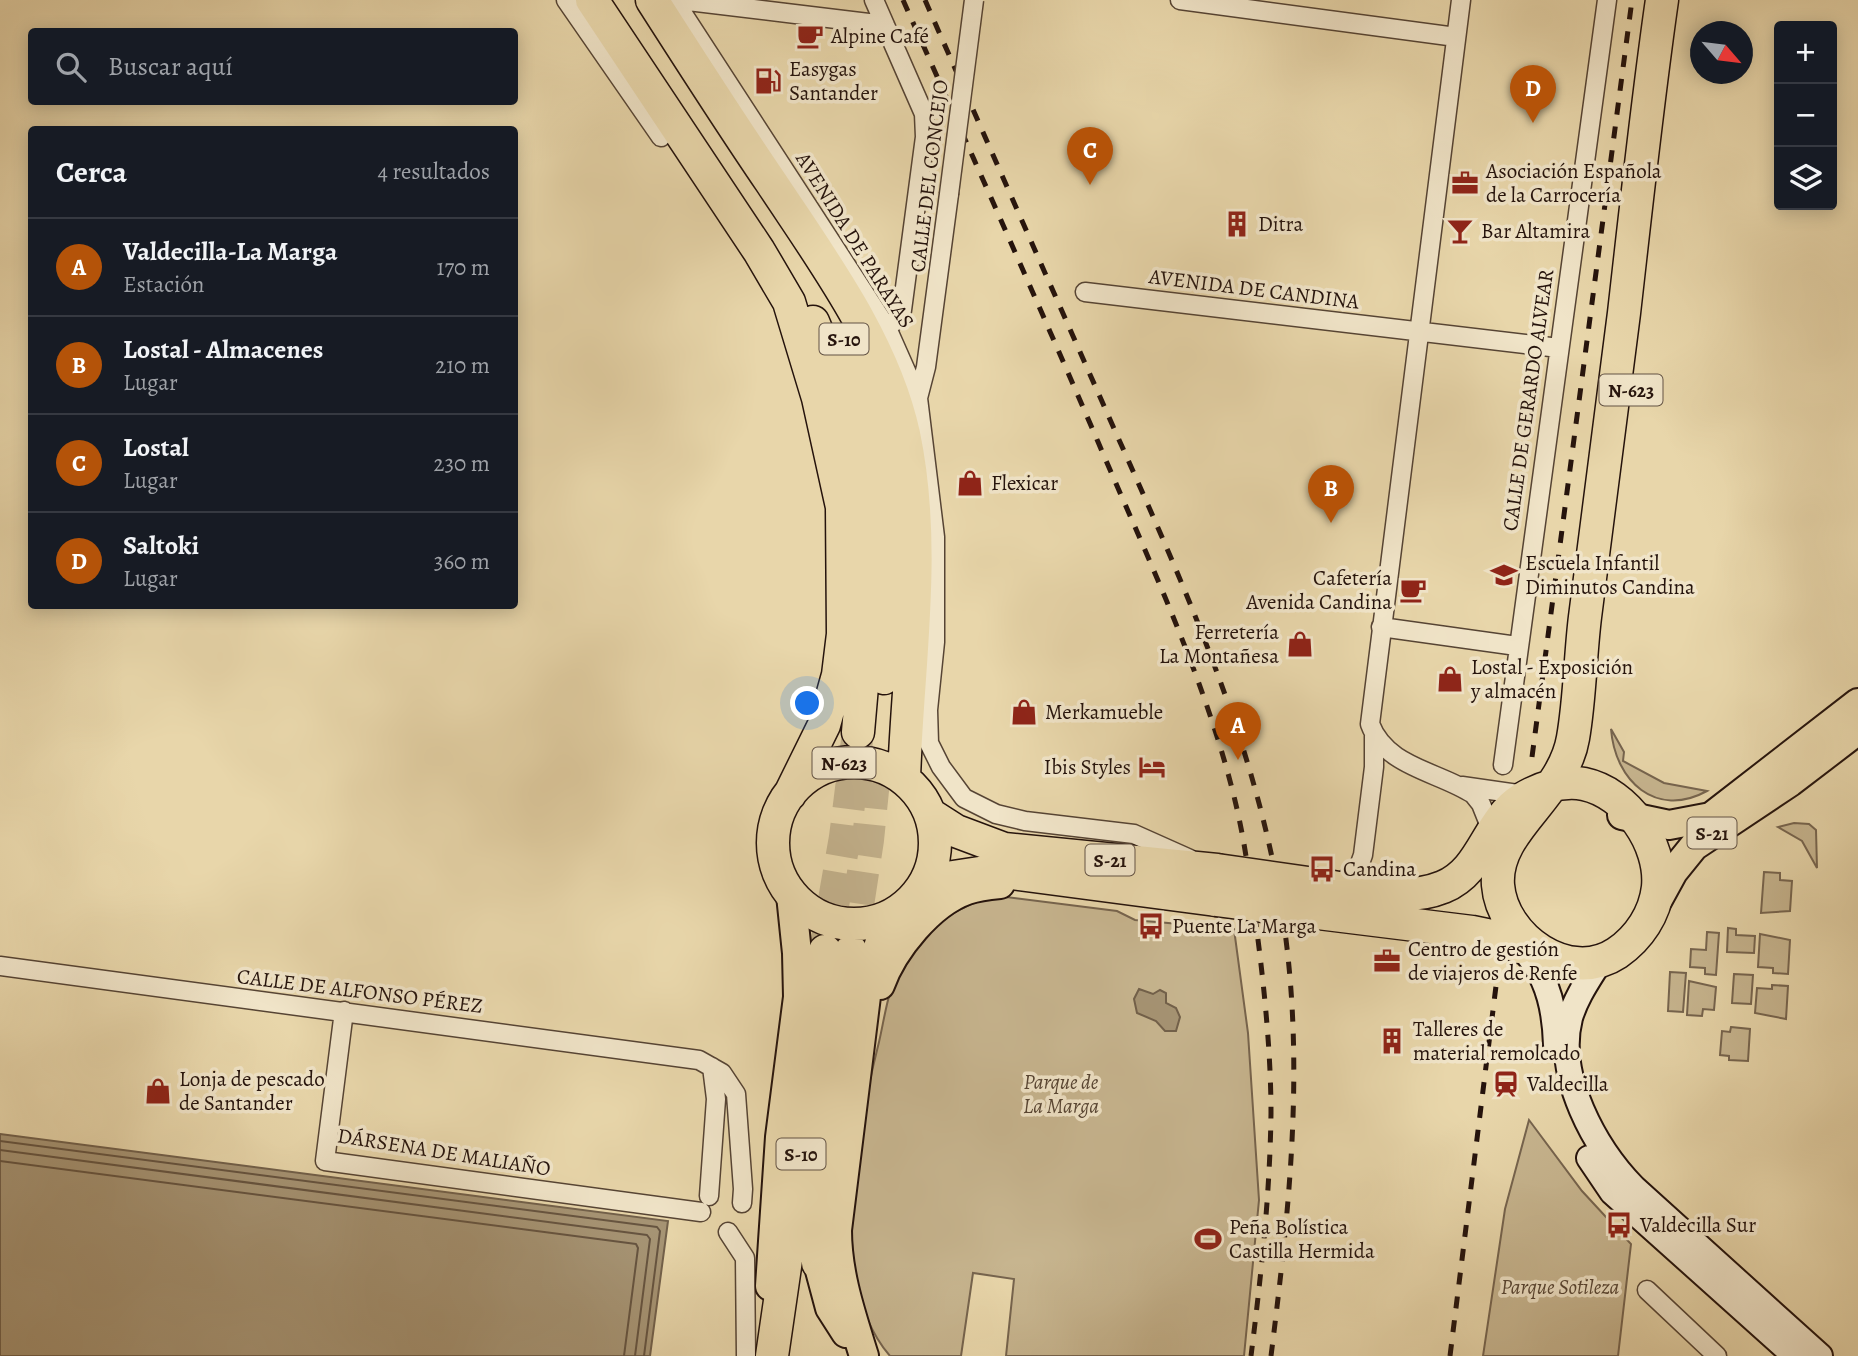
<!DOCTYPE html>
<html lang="es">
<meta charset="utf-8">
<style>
body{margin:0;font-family:Alegreya,serif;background:#20242c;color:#f1f3f6}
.controls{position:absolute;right:21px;top:21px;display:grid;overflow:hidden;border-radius:7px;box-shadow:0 4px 18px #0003}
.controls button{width:63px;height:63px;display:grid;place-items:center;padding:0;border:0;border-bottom:2px solid #363941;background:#171b24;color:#f1f3f6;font:35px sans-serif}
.compass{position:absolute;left:1690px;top:21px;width:63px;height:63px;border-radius:50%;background:#171b24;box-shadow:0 4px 18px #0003;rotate:118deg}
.you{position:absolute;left:808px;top:704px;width:24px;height:24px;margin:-18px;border:5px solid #fff;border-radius:50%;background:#1a73e8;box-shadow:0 0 0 10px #1a73e833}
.badge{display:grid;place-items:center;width:46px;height:46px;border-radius:50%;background:#b45309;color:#fff;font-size:23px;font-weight:700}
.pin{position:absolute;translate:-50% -58px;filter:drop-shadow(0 2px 4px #0008)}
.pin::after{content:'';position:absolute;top:37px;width:24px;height:21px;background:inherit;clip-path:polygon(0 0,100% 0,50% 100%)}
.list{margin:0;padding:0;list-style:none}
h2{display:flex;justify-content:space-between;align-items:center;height:91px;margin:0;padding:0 28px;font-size:30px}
h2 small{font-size:23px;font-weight:400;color:#9ea1a6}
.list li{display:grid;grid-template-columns:46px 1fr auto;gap:21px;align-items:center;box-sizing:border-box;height:98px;padding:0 28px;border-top:2px solid #363941}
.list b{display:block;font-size:26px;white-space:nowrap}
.list p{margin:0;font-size:23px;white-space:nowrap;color:#9ea1a6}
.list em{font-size:23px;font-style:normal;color:#9ea1a6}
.icon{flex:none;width:38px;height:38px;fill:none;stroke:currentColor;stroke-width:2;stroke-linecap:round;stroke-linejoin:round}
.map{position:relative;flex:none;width:1858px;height:1356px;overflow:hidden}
.search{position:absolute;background:#171b24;box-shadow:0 4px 18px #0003;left:28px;top:28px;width:490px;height:77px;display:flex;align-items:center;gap:18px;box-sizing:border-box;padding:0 24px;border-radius:7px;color:#9ea1a6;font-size:26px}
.panel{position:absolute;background:#171b24;box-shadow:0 4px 18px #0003;left:28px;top:126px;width:490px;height:483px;border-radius:7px}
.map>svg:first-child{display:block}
</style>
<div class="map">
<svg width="1858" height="1356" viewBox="0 0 1858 1356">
<rect width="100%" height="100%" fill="#e8d6aa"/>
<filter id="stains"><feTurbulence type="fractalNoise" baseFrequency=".00286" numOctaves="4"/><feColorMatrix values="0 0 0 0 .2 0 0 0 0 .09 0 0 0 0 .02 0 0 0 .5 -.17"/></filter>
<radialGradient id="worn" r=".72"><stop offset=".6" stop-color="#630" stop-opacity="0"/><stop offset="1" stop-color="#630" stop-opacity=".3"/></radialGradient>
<path fill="#c7b58f" stroke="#76644e" stroke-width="2" d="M 1611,729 L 1624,752 L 1623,761 L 1664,783 L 1707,791 C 1656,819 1615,781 1611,729 Z
M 1794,823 L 1809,824 L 1816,830 L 1817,868 L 1802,841 L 1778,827 Z
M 1764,872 L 1780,873 L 1780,880 L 1792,881 L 1790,911 L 1761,913 Z
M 998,896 L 1117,911 L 1135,920 L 1234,929 L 1248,1033 L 1259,1200 L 1244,1356 L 1006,1356 L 1014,1279 L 973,1273 L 961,1356 L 890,1356 C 825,1281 857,1130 879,1042 C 885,1016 888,987 902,965 C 924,930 958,903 998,896 Z
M 1728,928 L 1736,929 L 1736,935 L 1755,936 L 1754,953 L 1727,952 Z
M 1707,932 L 1719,933 L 1716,975 L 1705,974 L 1705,968 L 1690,967 L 1691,949 L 1706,950 Z
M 1760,934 L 1790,940 L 1788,974 L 1773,973 L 1773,968 L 1758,967 Z
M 1670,972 L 1686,973 L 1683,1012 L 1668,1011 Z
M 1734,974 L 1753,975 L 1751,1004 L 1732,1003 Z
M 1689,981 L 1716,987 L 1714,1010 L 1703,1009 L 1702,1016 L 1687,1015 Z
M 1772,985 L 1788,986 L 1786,1019 L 1755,1013 L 1757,988 L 1772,989 Z
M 1731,1027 L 1750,1029 L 1748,1061 L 1729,1060 L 1729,1056 L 1720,1055 L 1722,1031 L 1730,1032 Z
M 1529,1120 L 1582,1191 L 1631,1244 L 1618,1356 L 1483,1356 L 1505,1209 Z"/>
<path fill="#a69474" stroke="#72604a" stroke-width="2" d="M 1139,989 L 1153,994 L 1160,990 L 1166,993 L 1166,1003 L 1176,1008 L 1180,1017 L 1176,1031 L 1165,1031 L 1156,1021 L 1137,1013 L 1134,999 Z
M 0,1134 L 668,1221 L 650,1356 L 0,1356 Z"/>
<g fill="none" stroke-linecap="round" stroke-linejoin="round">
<path stroke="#665440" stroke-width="2" d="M 0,1141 L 657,1227 L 660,1231 L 644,1356
M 0,1150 L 647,1235 L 650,1239 L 635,1356
M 0,1161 L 636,1244 L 638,1248 L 624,1356"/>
<path stroke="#c1af8a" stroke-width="32" stroke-dasharray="32 16" stroke-linecap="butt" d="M 825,951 L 845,837 L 858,732
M 851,951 L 868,840 L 877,751"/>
<g stroke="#564434" stroke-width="21">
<path id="street" d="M 566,0 L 661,137
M 674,0 L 887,328 L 918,398 L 935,537 L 935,642 L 928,710 L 929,743 L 941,767 L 964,798 L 996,814 L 1025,821 L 1134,834 L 1190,859
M 874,0 L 924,114 L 925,137 L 902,310 L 899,317 L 887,328
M 1180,0 L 1456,37
M 1461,0 L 1370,724 C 1386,767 1437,771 1473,794 L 1481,804 L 1493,834
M 677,5 L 688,1 L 885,25
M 1085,292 L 1559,348
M 918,398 L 926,367 L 949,194
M 1381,627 L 1517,646
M 1503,765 L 1607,0
M 1462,786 L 1525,795
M 1338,887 L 1359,866 L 1363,855 L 1374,767 L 1374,736
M 0,966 L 699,1060 L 722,1073 L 736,1094 L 743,1189 L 742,1203
M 344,1011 L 325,1161 L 701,1212
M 709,1196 L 716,1099 L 712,1067
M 728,1232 L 745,1258 L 746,1356
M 1647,1290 L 1717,1356"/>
</g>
<g stroke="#25130c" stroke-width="28">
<path id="secondary" d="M 1528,955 C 1549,981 1555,1012 1556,1045
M 1600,961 C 1589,979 1576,997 1570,1018 C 1555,1076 1595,1148 1634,1188 L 1820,1356
M 1589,1158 L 1612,1192 L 1795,1356"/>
</g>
<g stroke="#25130c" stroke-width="32">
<path id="primary" d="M 1622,815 L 1669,825 L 1711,817 L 1858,703
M 1656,903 L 1673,872 L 1694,846 L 1790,782 L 1858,730
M 880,985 C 893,949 930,903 967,890 C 978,886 989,885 1000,884
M 818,1263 L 830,1308 L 846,1333
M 770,1286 L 780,1137 L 798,997 L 797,953 L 791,895
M 864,1356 C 851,1314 837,1274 837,1230 L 868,980 L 887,918"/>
</g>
<g stroke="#25130c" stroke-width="35">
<path id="highway" d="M 592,0 L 759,251 L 789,302 L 818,398 L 842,507 L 843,634 L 838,675 L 824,725 L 790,794
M 652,0 C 691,61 730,122 771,182 C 822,259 884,342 904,434 C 928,548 908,663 904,778
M 813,322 L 843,394 L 864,477 L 872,571 L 858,732
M 851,357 C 869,403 885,452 890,501 C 896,560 890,619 884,678
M773 843a81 81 0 1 1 162 0a81 81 0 1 1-162 0Z
M 931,815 L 956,831 L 1004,849 L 1217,870
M 927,881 L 986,872 L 1011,873 L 1216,900
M 1315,884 C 1355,890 1404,903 1443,887 C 1484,870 1486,822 1522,799 C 1540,788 1563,780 1584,784 C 1627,793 1662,844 1658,887 C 1655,914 1639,938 1617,953 C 1569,985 1502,938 1498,885 C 1494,829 1563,798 1573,738 C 1580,698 1580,658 1585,617 C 1597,516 1612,414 1624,313 C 1636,208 1647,104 1662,0
M 1310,912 L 1472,932 L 1496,937 L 1519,947
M 818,1263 L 816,1216 L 822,1144 L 851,951
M 772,1356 L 803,1143 L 825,951"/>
</g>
<use href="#street" stroke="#f0e4c8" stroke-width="18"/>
<use href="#secondary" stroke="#f0e4c8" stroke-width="24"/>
<use href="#primary" stroke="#e8d6aa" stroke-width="28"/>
<use href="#highway" stroke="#e8d6aa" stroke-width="32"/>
<path stroke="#25130c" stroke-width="5" stroke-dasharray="12 12" stroke-linecap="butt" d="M 903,0 C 973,157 1043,314 1111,472 C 1161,587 1225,726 1245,850 C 1258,931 1271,1031 1271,1113 C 1270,1194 1261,1276 1251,1356
M 925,0 C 988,144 1052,289 1116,433 C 1190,599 1266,766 1287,948 C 1303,1085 1288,1220 1271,1356
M 1532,757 L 1632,0
M 1450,1356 L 1496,986"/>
<g stroke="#564434" stroke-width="21" stroke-linecap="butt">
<path id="street-bridge" d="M 949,194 L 974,0"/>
</g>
<g stroke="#25130c" stroke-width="35" stroke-linecap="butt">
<path id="highway-bridge" d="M 1217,870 L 1315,884
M 1216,900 L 1310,912"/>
</g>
<use href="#street-bridge" stroke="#f0e4c8" stroke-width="18"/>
<use href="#highway-bridge" stroke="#e8d6aa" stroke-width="32"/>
</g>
<defs>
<g id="cafe-bare" transform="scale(2.1)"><path d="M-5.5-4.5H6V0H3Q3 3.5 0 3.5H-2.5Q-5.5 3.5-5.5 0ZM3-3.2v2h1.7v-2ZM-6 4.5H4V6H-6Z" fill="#8f2418" stroke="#f0e4c8" stroke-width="2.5" paint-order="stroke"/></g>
<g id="fuel-bare" transform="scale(2.1)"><path d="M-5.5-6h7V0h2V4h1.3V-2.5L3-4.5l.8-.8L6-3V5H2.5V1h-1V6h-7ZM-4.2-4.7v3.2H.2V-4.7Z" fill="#8f2418" stroke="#f0e4c8" stroke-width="2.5" paint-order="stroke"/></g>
<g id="office-bare" transform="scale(2.1)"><path d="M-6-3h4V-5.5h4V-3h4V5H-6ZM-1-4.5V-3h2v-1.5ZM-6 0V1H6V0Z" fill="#8f2418" stroke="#f0e4c8" stroke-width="2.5" paint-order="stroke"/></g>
<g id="building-bare" transform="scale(2.1)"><path d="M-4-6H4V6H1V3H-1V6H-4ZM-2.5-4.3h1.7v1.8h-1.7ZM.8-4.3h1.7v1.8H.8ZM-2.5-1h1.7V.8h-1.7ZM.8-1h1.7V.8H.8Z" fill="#8f2418" stroke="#f0e4c8" stroke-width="2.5" paint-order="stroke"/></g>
<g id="bar-bare" transform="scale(2.1)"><path d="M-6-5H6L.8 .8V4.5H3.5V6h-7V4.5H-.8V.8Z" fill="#8f2418" stroke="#f0e4c8" stroke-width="2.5" paint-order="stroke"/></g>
<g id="shop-bare" transform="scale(2.1)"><path d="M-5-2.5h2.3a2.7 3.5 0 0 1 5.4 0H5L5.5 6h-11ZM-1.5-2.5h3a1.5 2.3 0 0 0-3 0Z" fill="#8f2418" stroke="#f0e4c8" stroke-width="2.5" paint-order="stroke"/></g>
<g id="school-bare" transform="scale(2.1)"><path d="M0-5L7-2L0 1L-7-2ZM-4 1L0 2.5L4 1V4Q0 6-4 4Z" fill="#8f2418" stroke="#f0e4c8" stroke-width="2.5" paint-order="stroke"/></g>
<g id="hotel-bare" transform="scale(2.1)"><path d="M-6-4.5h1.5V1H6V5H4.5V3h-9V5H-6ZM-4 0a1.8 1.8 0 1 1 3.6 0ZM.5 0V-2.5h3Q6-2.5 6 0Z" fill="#8f2418" stroke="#f0e4c8" stroke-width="2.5" paint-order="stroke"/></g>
<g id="bus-bare" transform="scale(2.1)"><path d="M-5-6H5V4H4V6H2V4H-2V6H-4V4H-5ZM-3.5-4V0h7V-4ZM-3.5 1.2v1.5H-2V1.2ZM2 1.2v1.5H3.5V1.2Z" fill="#8f2418" stroke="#f0e4c8" stroke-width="2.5" paint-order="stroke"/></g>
<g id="station-bare" transform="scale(2.1)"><path d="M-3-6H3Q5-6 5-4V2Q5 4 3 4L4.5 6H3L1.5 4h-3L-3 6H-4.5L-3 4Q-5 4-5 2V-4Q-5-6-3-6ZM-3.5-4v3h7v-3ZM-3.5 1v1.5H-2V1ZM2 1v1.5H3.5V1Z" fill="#8f2418" stroke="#f0e4c8" stroke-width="2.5" paint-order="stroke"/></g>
<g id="stadium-bare" transform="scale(2.1)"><path d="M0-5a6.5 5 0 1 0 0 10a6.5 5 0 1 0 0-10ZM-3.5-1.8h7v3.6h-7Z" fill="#8f2418" stroke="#f0e4c8" stroke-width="2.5" paint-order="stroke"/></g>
</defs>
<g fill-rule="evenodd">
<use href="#cafe-bare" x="810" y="36"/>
<use href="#fuel-bare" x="768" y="81"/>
<use href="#office-bare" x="1465" y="183"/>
<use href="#building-bare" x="1237" y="224"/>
<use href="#bar-bare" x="1460" y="231"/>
<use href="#shop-bare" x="970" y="483"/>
<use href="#school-bare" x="1504" y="575"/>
<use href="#cafe-bare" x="1413" y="590"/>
<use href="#shop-bare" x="1300" y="644"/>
<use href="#shop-bare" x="1450" y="679"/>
<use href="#shop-bare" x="1024" y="712"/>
<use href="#hotel-bare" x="1152" y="767"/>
<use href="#bus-bare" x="1322" y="869"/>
<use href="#bus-bare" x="1151" y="926"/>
<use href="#office-bare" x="1387" y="961"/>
<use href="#building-bare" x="1392" y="1041"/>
<use href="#station-bare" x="1506" y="1084"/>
<use href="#shop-bare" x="158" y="1091"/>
<use href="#bus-bare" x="1619" y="1225"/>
<use href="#stadium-bare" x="1208" y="1239"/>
</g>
<g text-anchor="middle" stroke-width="7" stroke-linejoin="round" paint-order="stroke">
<g fill="#f0e4c8" stroke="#625244" stroke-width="2">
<rect x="819.5" y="323.5" width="49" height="31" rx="5"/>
<rect x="1599.5" y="374.5" width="63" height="31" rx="5"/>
<rect x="812.5" y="747.5" width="63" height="31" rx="5"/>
<rect x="1687.5" y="817.5" width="49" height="31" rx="5"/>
<rect x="1085.5" y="844.5" width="49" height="31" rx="5"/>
<rect x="776.5" y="1138.5" width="49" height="31" rx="5"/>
</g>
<g font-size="19" font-weight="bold" fill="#25130c">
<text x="844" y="346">S-10</text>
<text x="1631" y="397">N-623</text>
<text x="844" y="770">N-623</text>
<text x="1712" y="840">S-21</text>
<text x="1110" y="867">S-21</text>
<text x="801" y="1161">S-10</text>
</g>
<g font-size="21" fill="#25130c" stroke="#f0e4c8" text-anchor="start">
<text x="831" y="43">Alpine Café</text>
<text x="789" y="76">Easygas<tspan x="789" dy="24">Santander</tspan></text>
<text x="1486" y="178">Asociación Española<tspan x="1486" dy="24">de la Carrocería</tspan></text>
<text x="1258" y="231">Ditra</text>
<text x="1481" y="238">Bar Altamira</text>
<text x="991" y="490">Flexicar</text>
<text x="1525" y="570">Escuela Infantil<tspan x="1525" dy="24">Diminutos Candina</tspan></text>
<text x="1392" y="585" text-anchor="end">Cafetería<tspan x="1392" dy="24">Avenida Candina</tspan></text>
<text x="1279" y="639" text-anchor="end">Ferretería<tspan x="1279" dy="24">La Montañesa</tspan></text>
<text x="1471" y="674">Lostal - Exposición<tspan x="1471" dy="24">y almacén</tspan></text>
<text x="1045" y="719">Merkamueble</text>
<text x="1131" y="774" text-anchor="end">Ibis Styles</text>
<text x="1343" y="876">Candina</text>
<text x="1172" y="933">Puente La Marga</text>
<text x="1408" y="956">Centro de gestión<tspan x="1408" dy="24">de viajeros de Renfe</tspan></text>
<text x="1413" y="1036">Talleres de<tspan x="1413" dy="24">material remolcado</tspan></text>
<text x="179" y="1086">Lonja de pescado<tspan x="179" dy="24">de Santander</tspan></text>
<text x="1527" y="1091">Valdecilla</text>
<text x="1640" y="1232">Valdecilla Sur</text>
<text x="1229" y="1234">Peña Bolística<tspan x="1229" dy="24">Castilla Hermida</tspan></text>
</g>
<g font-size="21" fill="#25130c" stroke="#f0e4c8">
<text transform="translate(929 176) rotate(-83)" y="7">CALLE DEL CONCEJO</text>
<text transform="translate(855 240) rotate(58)" y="7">AVENIDA DE PARAYAS</text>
<text transform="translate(1254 289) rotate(7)" y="7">AVENIDA DE CANDINA</text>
<text transform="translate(1528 400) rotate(-82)" y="7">CALLE DE GERARDO ALVEAR</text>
<text transform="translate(360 991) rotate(7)" y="7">CALLE DE ALFONSO PÉREZ</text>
<text transform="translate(444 1152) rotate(9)" y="7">DÁRSENA DE MALIAÑO</text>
</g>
<g font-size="21" font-style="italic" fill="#564433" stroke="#f0e4c8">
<text x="1061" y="1089">Parque de<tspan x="1061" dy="24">La Marga</tspan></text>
<text x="1560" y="1294">Parque Sotileza</text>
</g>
</g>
<rect width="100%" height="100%" filter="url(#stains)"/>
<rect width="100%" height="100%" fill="url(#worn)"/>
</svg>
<div class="controls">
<button>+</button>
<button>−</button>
<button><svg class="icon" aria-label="layers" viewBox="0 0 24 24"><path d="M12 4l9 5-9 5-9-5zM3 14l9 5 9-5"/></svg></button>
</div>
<svg class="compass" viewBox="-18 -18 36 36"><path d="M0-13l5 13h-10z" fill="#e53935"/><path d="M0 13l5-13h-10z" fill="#9ea1a6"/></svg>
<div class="you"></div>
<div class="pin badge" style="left:1238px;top:760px">A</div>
<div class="pin badge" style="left:1331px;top:523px">B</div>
<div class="pin badge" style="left:1090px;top:185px">C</div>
<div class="pin badge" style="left:1533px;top:123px">D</div>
<div class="search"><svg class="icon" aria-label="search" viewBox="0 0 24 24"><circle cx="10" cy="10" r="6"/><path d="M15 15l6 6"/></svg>Buscar aquí</div>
<section class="panel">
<h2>Cerca<small>4 resultados</small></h2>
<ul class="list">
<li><span class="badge">A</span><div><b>Valdecilla-La Marga</b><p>Estación</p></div><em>170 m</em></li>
<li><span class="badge">B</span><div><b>Lostal - Almacenes</b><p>Lugar</p></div><em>210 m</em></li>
<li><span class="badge">C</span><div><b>Lostal</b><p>Lugar</p></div><em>230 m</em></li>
<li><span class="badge">D</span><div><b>Saltoki</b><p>Lugar</p></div><em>360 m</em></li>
</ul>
</section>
</div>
